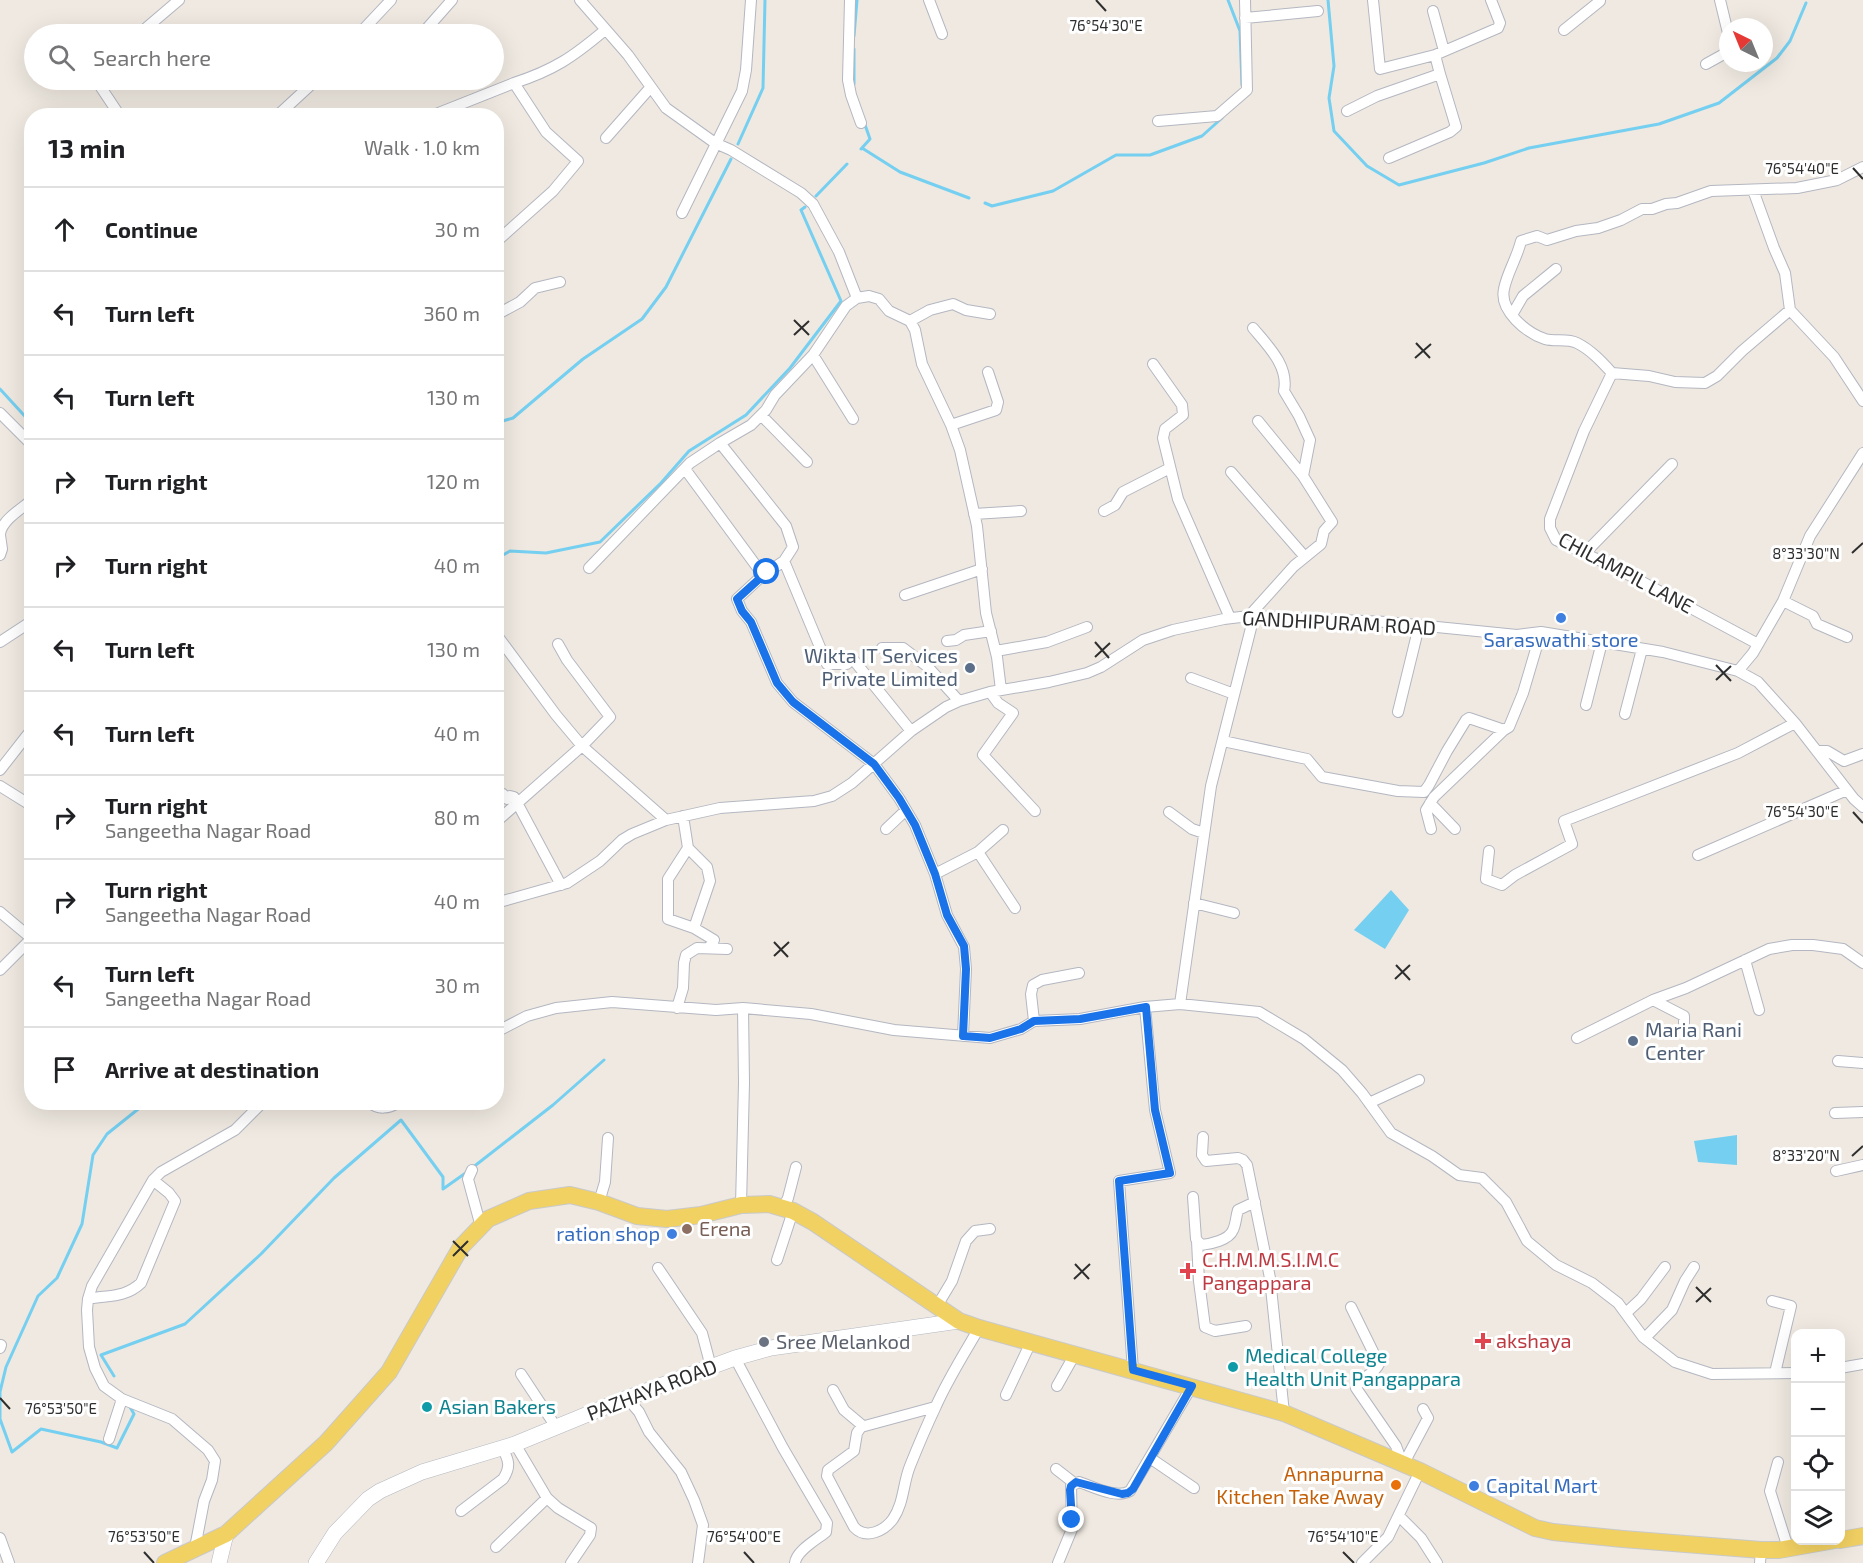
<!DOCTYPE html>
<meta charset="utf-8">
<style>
body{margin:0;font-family:"Exo 2",sans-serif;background:#f2f2f2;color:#202124}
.controls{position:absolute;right:18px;bottom:18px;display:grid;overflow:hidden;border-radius:12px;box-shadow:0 6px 24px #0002}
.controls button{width:54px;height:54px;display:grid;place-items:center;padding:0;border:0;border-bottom:2px solid #e0e0e0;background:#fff;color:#202124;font:30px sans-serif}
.compass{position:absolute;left:1719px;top:18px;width:54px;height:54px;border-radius:50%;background:#fff;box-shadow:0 6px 24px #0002;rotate:317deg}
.stop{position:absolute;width:18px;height:18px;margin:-14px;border:4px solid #1a73e8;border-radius:50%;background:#fff}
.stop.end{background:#1a73e8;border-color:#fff;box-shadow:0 2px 6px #0008}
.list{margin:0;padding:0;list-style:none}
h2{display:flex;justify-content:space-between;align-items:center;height:78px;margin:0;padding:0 24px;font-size:26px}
h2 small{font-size:20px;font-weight:400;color:#757577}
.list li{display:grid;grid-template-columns:39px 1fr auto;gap:18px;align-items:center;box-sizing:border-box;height:84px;padding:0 24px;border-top:2px solid #e0e0e0}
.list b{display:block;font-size:22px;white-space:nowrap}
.list p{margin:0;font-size:20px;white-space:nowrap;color:#757577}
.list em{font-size:20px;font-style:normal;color:#757577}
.icon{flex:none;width:33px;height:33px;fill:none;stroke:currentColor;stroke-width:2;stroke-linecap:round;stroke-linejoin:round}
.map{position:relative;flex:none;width:1863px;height:1563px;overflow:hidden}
.search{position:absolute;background:#fff;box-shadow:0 6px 24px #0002;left:24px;top:24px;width:480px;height:66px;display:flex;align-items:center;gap:15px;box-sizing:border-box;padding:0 21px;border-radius:33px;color:#757577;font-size:22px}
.panel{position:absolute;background:#fff;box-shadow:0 6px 24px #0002;left:24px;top:108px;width:480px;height:1002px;border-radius:24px}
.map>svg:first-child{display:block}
</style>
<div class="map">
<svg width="1863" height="1563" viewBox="0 0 1863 1563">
<rect width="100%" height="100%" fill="#efe9e1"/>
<path fill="#75cff0" d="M 1391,890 L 1409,910 L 1385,949 L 1354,930 Z
M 1737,1135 L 1737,1165 L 1698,1162 L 1694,1141 Z"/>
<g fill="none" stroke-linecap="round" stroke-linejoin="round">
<path stroke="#75cff0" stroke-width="3" d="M 1228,0 L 1240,31 L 1242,85
M 1328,0 L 1334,66 L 1329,98 L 1334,131 L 1367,166 L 1399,185 L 1484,163 L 1529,148 L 1659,124 L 1719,103 L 1777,58 L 1790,41 L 1806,3
M 854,36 L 857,0
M 854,84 L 854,49
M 738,144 L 763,88 L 765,0
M 862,148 L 900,172 L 969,198
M 861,149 L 870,139 L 864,122
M 816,196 L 847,164
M 985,203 L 992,206 L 1053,191 L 1116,155 L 1150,155 L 1202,136 L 1222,118
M 0,389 L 32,424
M 496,423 L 513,418 L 583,359 L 642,319 L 666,287 L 731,159
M 496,559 L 510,551 L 546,553 L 600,542 L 661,483 L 689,451 L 746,415 L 790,368 L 841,301 L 801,210 L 805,207
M 472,1168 L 553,1105 L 604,1060
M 114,1376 L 101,1355 L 185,1324 L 261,1254 L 334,1178 L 401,1120 L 443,1177 L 443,1189 L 467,1172
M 130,1407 L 134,1414 L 117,1448 L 101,1442 L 41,1429 L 12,1452 L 0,1419 L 0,1392 L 6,1367 L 38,1296 L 57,1278 L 82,1224 L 93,1155 L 107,1134 L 147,1102"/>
<g stroke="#b4b7c1" stroke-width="12">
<path id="street" d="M 580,0 L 628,55 L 666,108 L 715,143 L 731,150 L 801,193 L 813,204 L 839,252 L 857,298 L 869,296 L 879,299 L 889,311 L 910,321 L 915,330 L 922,364 L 951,425 L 960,450 L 977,526 L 986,613 L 997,657 L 1001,690
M 850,0 L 848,80 L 851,95 L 861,123
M 929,0 L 942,34
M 1373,0 L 1380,69 L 1435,55 L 1498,28 L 1500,23 L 1491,0
M 1720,0 L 1728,33
M 1433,11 L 1444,51
M 1245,18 L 1318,11
M 1564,30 L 1600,1
M 139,34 L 179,0
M 359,34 L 391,0
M 422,34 L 452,0
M 1706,64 L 1724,54 L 1728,44
M 96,80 L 120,116
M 1347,111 L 1377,96 L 1440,74 L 1435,55
M 436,114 L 514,83
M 277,116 L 316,80
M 1158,121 L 1217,116 L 1247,90 L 1245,0
M 606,138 L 650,88
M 1389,158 L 1450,132 L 1456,127 L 1440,74
M 1753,190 L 1774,248 L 1785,273 L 1790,310
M 682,213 L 742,91 L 746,70 L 751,0
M 496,242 L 553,191 L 578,161 L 546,132 L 514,83 C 554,70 573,57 605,30
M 496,315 L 520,302 L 535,288 L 560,282
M 1512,315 L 1523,296 L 1556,269
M 910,321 L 930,310 L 953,304 L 966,310 L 990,314
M 813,355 L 853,419
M 1153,364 L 1182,405 L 1183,415 L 1165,429 L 1163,438 L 1178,499 L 1230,618
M 1612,373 C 1602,362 1591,350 1577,343 C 1567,338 1555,342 1545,339 C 1527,333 1499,311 1504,289 C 1507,273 1517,258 1521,241 L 1537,236 L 1547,240 L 1576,231 L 1598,228 L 1621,220 L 1642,209 L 1652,209 L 1666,204 L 1677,203 L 1711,191 L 1797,188 L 1837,180 L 1863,167
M 0,413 L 32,445
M 761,415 L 807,462
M 1258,421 L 1303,476
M 951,425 L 996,410 L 998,402 L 988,372
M 685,469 L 763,575 L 784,561 L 793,547 L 786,526 L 720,443
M 1231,472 L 1305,557
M 1104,511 L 1115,505 L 1123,492 L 1170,468
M 974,514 L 1021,511
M 0,534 C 2,520 21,509 32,500
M 0,535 L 2,549 L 0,555
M 1584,554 L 1672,464
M 784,561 L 827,664 L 847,664 L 852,658 L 911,731
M 589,568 L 690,463 L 720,443 L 751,425 L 766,410 L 775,395 L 813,355 L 846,306 L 857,298
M 763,575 L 737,599 L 742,611 L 751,622 L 777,683 L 793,702 L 874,764 L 899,798 L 915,825 L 935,874 L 947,915 L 964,947 L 966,969 L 963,1036
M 905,595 L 982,569
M 1783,601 L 1813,616 L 1817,624 L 1847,637
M 1249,616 L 1294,566 L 1321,544 L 1324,531 L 1332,522 L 1303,476 L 1310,440 L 1299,416 L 1284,391 C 1289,366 1268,346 1253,328
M 496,634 L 556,715 L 582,746 L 666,820
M 947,641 L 956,640 L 964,635 L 991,631
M 0,642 L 32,621
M 1758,644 L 1618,569 L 1556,540 L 1550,528 L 1550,519 L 1584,431 L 1612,373 L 1649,376 L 1675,382 L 1705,383 L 1717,376 L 1742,351 L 1790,310 L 1834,357 L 1863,401
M 882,648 L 903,648 L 928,667 L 959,701
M 996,651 L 1047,642 L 1087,627
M 1738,671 L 1753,653 L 1783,601 L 1810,536 L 1863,453
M 1191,678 L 1234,694
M 990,692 L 998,703 L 1013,713 L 983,755 L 1035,811
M 1586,705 L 1602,642
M 1398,712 L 1419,626
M 1625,714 L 1642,649
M 1223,741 L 1307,759 L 1322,777 L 1398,791 L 1424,792 L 1429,785 L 1447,751 L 1466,720 L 1469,718 L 1504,730 L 1509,727 L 1523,693 L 1541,632
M 1817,751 L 1827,751 L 1844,761 L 1863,754
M 0,770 L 32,729
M 0,786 L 32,806
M 496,796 L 503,794 L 507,799 L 510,796 L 514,797 L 561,885
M 1430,803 L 1455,829
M 1169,812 L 1192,829 L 1204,833
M 683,816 L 688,848 L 668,879 L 668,919 L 694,928 L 714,940 L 709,948
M 496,822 L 582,746 L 610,717 L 567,660 L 558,644
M 886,829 L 906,810
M 1431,829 L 1426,810 L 1434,797 L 1504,730
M 688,848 L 707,867 L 710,881 L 694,928
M 1489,851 L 1486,879 L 1502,885 L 1515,875 L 1572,844 L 1564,821 L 1738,753 L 1795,723
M 978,852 L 1015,908
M 1698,855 L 1847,790
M 935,874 L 978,852 L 1003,830
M 496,903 L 567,883 L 600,861 L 622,840 L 632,834 L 666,820 L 720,808 L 814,801 L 832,796 L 852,783 L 911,731 L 946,707 L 959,701 L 990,692 L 1049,682 L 1087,673 L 1101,667 L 1143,640 L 1173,630 L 1224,619 L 1249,616 L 1387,622 L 1517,635 L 1541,632 L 1663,652 L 1738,671 L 1758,682 L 1795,723 L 1854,799 L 1863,807
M 1194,903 L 1234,913
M 0,912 L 31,938
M 1745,960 L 1759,1010
M 0,970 L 32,938
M 1653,1000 L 1684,1016 L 1684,1023
M 1180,1004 L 1211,786 L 1254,616
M 677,1008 L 683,988 L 684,963 L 686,955 L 697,948 L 727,949
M 1034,1021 L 1031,994 L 1033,985 L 1042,980 L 1079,973
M 496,1032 L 527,1016 L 556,1008 L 612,1002 L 716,1010 L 743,1008 L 811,1014 L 894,1030 L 990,1038 L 1021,1029 L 1034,1021 L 1080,1019 L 1145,1007 L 1180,1004 L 1259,1012 L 1304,1039 L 1342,1070 L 1362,1093 L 1391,1133 L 1432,1156 L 1459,1175 L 1482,1178 L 1506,1202 L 1527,1241 L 1556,1265 L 1592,1283 L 1618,1303 L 1643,1337 L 1675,1362 L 1712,1374 L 1796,1373
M 1577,1038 L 1653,1000 L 1686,988 L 1769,949 L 1792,945 L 1813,945 L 1843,949 L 1863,963
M 1838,1061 L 1863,1063
M 369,1102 C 378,1110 389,1109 399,1102
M 1369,1103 L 1419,1080
M 1835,1113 L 1863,1112
M 1203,1137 L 1202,1155 L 1206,1161 L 1238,1158 L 1243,1160 L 1247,1165 L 1270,1278 L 1284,1413
M 472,1170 L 468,1179 L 481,1227
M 1836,1171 L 1863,1165
M 1193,1197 L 1196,1239 L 1201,1245 C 1211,1244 1229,1240 1233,1230 C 1236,1224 1236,1216 1238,1210 L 1255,1202
M 599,1202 L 605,1182 L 608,1138
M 741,1205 L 744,1083 L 743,1008
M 783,1208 L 788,1198 L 796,1167
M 1197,1241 L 1199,1281 L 1205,1327 L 1215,1331 L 1246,1326
M 777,1260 L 793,1211
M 658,1268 L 702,1333 L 711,1367
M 88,1299 C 108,1295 125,1298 141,1283 L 175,1201 L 169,1193 L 153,1180
M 1772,1301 L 1791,1306 L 1775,1373
M 937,1306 L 952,1281 L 966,1241 L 975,1231 L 990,1229
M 1351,1307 L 1379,1364 C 1374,1375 1360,1377 1356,1388 L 1396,1446 L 1403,1465
M 1626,1313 L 1641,1299 L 1665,1267
M 1645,1338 L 1672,1310 L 1685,1281 L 1694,1267
M 0,1348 L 1,1345
M 735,1358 L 783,1448 L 827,1523 L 826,1532 C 816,1540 796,1551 795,1563
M 1840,1368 L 1863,1364
M 1133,1370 L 1119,1181 L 1170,1173 L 1155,1110 L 1145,1007
M 521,1374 L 556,1427
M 1057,1386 L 1075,1354
M 833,1390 L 844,1410 L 863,1426
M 1006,1395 L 1031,1342
M 627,1398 L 639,1412 L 649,1432 L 681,1472 L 694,1500 L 703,1525 L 698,1563
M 935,1407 L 861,1427 L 857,1433 L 854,1451 L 828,1470 L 827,1476 L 854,1527 C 866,1540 884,1531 893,1519 C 904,1503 903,1483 910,1466 C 918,1446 927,1425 936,1406 C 948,1379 964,1354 979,1328
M 109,1439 L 122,1399
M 515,1444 L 547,1498 L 558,1508 L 591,1528 L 590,1535 L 571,1563
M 1150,1458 L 1194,1488
M 1778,1462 L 1770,1491 L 1788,1548
M 1403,1465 L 1428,1418 L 1423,1409
M 1056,1469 L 1074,1483
M 461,1511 L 503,1479 C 511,1467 509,1460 502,1448
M 1399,1516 L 1421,1538 L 1437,1563
M 0,1538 L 9,1563
M 496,1547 L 547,1498
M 195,1548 L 204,1501 L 212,1480 L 215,1461 L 208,1450 L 172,1419 L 122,1399 L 104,1386 L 95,1368 L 89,1347 L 87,1310 L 88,1299 L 92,1286 L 153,1180 L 161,1172 L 235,1130 L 263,1102
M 1058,1563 L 1072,1529 L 1071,1486 L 1079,1482 C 1094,1487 1116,1499 1130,1491 L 1192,1386
M 1362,1563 L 1388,1537 L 1420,1471
M 1760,1563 L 1761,1550"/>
</g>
<g stroke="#b4b7c1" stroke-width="16">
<path id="secondary" d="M 219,1563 L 226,1534
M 316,1563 L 335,1533 L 368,1499 L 380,1491 L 422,1472 L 515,1444 L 627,1398 L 735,1358 L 771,1348 L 959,1321"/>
</g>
<g stroke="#c9c9c9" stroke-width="18">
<path id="primary" d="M 1840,1540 L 1863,1536
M 165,1563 L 226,1534 L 326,1443 L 389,1372 L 461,1247 L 488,1219 L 529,1201 L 570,1195 L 599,1202 L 637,1216 L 667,1219 L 701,1215 L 741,1205 L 769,1204 L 793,1211 L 813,1222 L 959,1321 L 979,1328 L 1284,1413 L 1420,1471 L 1535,1528 L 1553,1532 L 1623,1539 L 1761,1550 L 1779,1550 L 1835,1540"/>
</g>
<use href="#street" stroke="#fff" stroke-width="10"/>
<use href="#secondary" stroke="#fff" stroke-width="15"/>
<use href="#primary" stroke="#f2d163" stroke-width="16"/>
</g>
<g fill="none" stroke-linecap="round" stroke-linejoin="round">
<path stroke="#1a73e8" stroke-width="8" d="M 767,572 L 737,599 L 742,611 L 751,622 L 777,683 L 793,702 L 874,764 L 899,798 L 915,825 L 935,874 L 947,915 L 964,946 L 966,969 L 963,1036 L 990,1038 L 1021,1029 L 1034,1021 L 1080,1019 L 1146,1007 L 1155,1110 L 1170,1173 L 1119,1181 L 1133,1370 L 1192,1386 L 1133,1489 L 1128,1493 L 1122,1494 L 1076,1482 L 1071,1486 L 1070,1490 L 1072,1520"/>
</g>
<path fill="none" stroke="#2e2e2e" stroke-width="2" d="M 1096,0 L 1106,11M 1853,168 L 1863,179M 794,320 L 809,335M 794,335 L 809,321M 1416,343 L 1430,358M 1415,358 L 1431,344M 1852,553 L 1863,543M 1095,642 L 1109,658M 1095,657 L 1110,643M 1716,665 L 1731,681M 1716,680 L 1731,666M 1853,812 L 1863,823M 774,942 L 788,957M 774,956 L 789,942M 1396,965 L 1410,980M 1395,979 L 1410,965M 1852,1156 L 1863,1146M 453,1241 L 468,1256M 453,1256 L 468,1241M 1075,1264 L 1089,1279M 1074,1279 L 1090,1264M 1696,1287 L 1711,1302M 1696,1302 L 1711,1288M 0,1398 L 10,1409M 144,1552 L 154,1563M 744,1552 L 754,1563M 1343,1552 L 1354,1563"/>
<g fill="#3f7fe0" stroke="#fff" stroke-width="2">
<circle cx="1561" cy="618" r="6"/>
<circle cx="672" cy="1234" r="6"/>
<circle cx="1474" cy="1486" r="6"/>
</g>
<g fill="#5c6f8a" stroke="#fff" stroke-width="2">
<circle cx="970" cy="668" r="6"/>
<circle cx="1633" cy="1041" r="6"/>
</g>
<circle fill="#8d6e63" stroke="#fff" stroke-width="2" cx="687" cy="1229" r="6"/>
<g fill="#e0444e" stroke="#fff" stroke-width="2">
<path d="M1185 1262h6v6h6v6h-6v6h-6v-6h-6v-6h6z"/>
<path d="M1480 1332h6v6h6v6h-6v6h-6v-6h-6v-6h6z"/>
</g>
<circle fill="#6b7280" stroke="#fff" stroke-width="2" cx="764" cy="1342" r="6"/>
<g fill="#0f9aa8" stroke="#fff" stroke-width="2">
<circle cx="1233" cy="1367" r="6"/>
<circle cx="427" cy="1407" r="6"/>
</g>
<circle fill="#e8710a" stroke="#fff" stroke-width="2" cx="1396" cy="1485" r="6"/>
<g text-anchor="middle" stroke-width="6" stroke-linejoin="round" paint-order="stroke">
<g font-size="20" fill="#2e2e2e" stroke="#fff">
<text transform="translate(1626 573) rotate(28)" y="7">CHILAMPIL LANE</text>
<text transform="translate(1339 623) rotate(3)" y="7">GANDHIPURAM ROAD</text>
<text transform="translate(652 1390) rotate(-21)" y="7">PAZHAYA ROAD</text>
</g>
<g font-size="20" fill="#366cbe" stroke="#fff">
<text x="1561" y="647">Saraswathi store</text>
<text x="660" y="1241" text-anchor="end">ration shop</text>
<text x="1486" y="1493" text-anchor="start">Capital Mart</text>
</g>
<g font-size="20" fill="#4e5e75" stroke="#fff" text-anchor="end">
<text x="958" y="663">Wikta IT Services<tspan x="958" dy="23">Private Limited</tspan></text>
<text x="1645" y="1037" text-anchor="start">Maria Rani<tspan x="1645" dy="23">Center</tspan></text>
</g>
<g font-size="20" fill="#785e54" stroke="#fff" text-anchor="start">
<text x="699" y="1236">Erena</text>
</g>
<g font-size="20" fill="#be3a42" stroke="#fff" text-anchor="start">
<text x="1202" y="1267">C.H.M.M.S.I.M.C<tspan x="1202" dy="23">Pangappara</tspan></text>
<text x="1496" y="1348">akshaya</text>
</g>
<g font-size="20" fill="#5b616d" stroke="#fff" text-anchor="start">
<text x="776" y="1349">Sree Melankod</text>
</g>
<g font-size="20" fill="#0d838f" stroke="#fff" text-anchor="start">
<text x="1245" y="1363">Medical College<tspan x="1245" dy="23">Health Unit Pangappara</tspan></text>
<text x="439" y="1414">Asian Bakers</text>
</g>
<g font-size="20" fill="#c56008" stroke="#fff" text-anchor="end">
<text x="1384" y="1481">Annapurna<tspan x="1384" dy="23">Kitchen Take Away</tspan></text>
</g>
</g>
<g font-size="15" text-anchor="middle" fill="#2e2e2e" stroke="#fff" stroke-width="6" stroke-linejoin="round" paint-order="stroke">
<text x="1106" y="31">76°54'30"E</text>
<text x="1802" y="174">76°54'40"E</text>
<text x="1806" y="559">8°33'30"N</text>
<text x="1802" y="817">76°54'30"E</text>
<text x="1806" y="1161">8°33'20"N</text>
<text x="61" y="1414">76°53'50"E</text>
<text x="144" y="1542">76°53'50"E</text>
<text x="744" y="1542">76°54'00"E</text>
<text x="1343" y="1542">76°54'10"E</text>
</g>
</svg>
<div class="controls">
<button>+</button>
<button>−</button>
<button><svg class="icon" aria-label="locate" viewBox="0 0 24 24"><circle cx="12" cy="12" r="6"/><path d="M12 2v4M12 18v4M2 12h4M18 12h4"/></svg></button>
<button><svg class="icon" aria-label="layers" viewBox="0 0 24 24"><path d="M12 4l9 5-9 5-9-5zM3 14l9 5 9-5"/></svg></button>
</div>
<svg class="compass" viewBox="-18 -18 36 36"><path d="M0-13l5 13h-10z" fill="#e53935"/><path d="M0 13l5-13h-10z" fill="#757577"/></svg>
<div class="stop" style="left:767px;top:572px"></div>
<div class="stop end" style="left:1072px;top:1520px"></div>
<div class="search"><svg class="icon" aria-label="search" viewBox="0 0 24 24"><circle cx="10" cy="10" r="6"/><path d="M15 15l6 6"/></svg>Search here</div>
<section class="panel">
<h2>13 min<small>Walk · 1.0 km</small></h2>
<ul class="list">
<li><svg class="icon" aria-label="ahead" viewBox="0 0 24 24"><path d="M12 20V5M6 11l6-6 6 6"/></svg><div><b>Continue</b></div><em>30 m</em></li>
<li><svg class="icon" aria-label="left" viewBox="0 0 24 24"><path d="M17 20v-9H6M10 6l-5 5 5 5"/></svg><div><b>Turn left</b></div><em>360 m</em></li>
<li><svg class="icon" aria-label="left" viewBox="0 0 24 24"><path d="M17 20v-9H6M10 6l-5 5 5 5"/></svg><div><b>Turn left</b></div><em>130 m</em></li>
<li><svg class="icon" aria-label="right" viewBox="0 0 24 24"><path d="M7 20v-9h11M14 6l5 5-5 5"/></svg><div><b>Turn right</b></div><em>120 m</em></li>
<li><svg class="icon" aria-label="right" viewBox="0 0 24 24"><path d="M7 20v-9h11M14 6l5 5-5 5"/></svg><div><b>Turn right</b></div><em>40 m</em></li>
<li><svg class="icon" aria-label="left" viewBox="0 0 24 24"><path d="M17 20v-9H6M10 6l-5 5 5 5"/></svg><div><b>Turn left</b></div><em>130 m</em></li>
<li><svg class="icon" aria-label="left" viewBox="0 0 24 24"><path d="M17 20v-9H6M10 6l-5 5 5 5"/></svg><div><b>Turn left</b></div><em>40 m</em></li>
<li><svg class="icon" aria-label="right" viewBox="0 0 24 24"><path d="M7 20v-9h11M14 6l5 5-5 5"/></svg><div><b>Turn right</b><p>Sangeetha Nagar Road</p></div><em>80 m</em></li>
<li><svg class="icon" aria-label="right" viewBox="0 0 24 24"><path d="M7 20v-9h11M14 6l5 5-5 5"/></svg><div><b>Turn right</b><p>Sangeetha Nagar Road</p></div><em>40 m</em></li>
<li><svg class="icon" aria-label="left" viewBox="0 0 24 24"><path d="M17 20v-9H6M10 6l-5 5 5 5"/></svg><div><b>Turn left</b><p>Sangeetha Nagar Road</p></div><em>30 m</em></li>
<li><svg class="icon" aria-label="arrive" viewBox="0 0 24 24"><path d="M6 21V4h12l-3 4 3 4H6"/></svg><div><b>Arrive at destination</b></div></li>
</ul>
</section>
</div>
